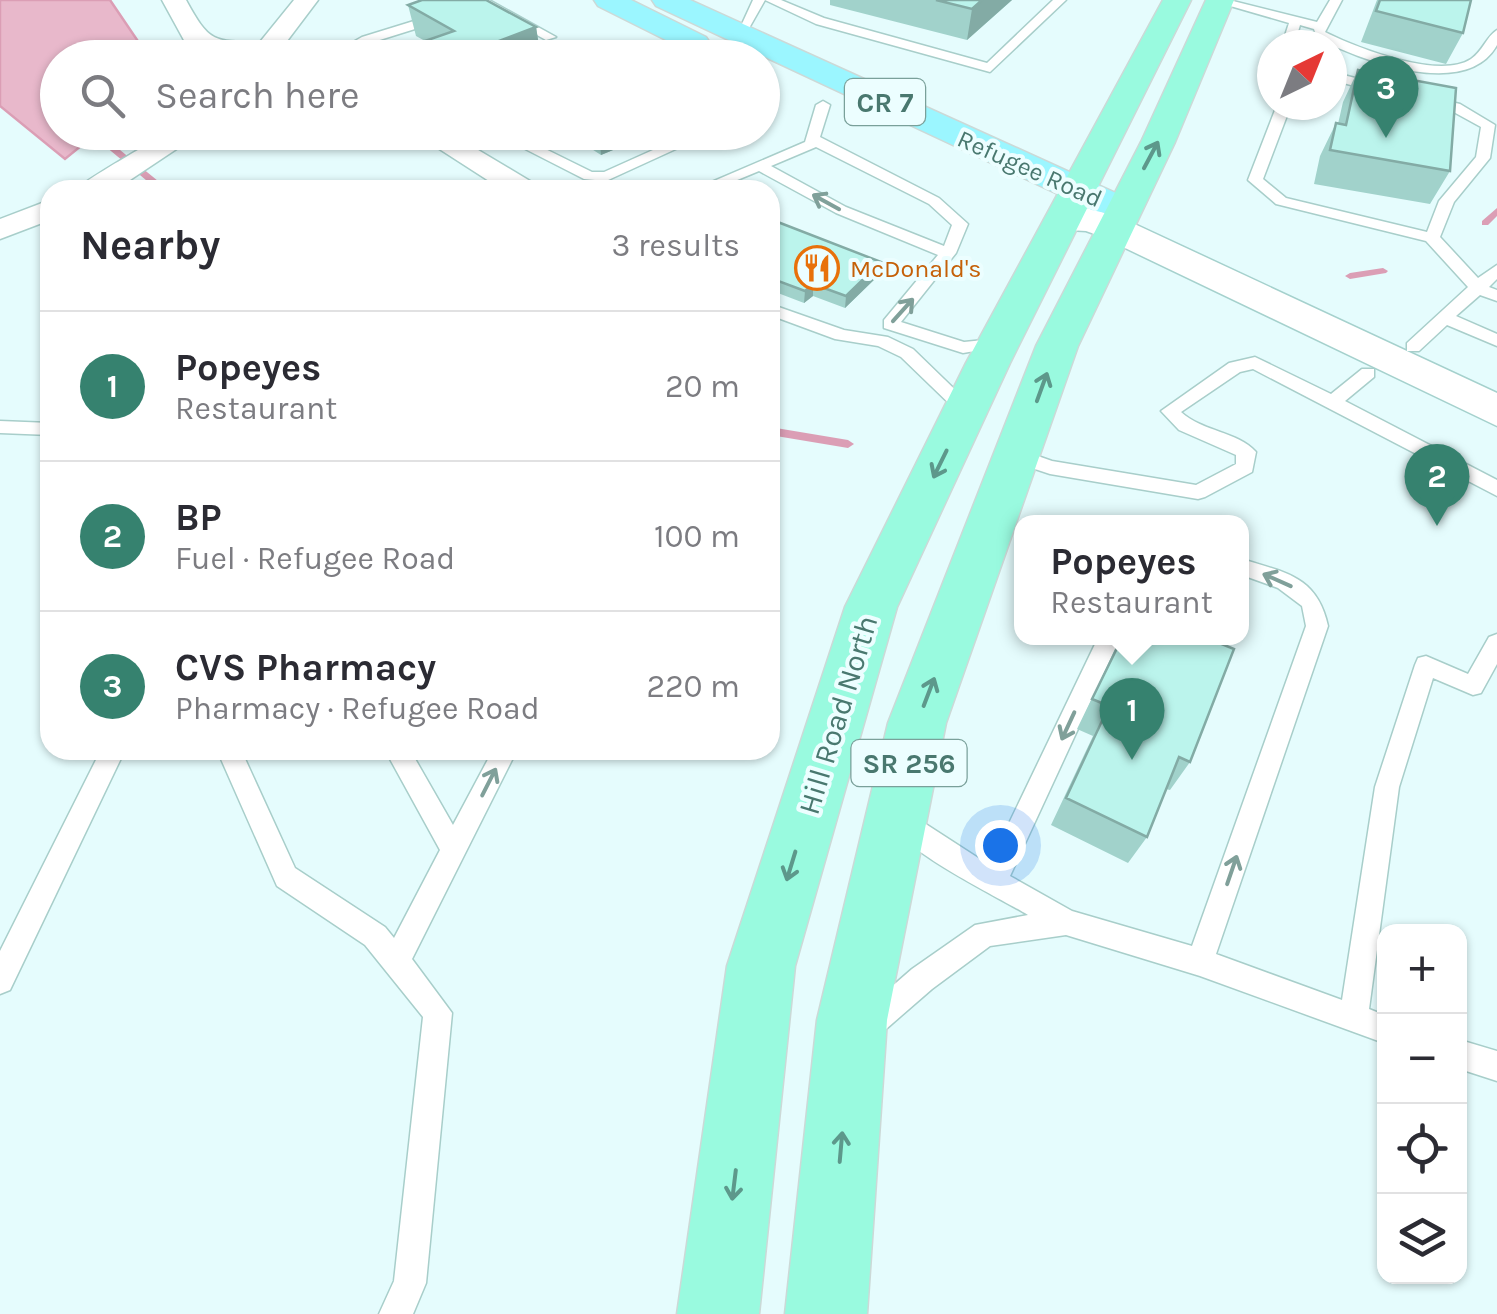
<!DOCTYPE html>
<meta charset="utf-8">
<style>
body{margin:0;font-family:Karla,sans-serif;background:#f7f7f7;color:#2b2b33}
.controls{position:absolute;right:30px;bottom:30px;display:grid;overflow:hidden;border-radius:20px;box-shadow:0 2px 8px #0004}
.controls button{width:90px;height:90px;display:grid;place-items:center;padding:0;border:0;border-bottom:2px solid #e1e1e2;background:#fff;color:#2b2b33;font:50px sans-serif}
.compass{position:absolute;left:1257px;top:30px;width:90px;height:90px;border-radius:50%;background:#fff;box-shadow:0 2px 8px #0004;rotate:43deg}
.you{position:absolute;left:1000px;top:845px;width:35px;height:35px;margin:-25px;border:8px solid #fff;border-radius:50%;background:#1a73e8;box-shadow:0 0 0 15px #1a73e833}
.badge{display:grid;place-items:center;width:65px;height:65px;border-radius:50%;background:#36826f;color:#fff;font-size:32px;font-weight:700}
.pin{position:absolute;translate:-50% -82px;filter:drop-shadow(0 2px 5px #0008)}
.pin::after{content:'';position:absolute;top:52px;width:35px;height:30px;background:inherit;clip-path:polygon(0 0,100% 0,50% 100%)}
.popup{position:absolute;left:1014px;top:515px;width:235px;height:130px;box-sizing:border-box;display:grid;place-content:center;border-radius:20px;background:#fff;filter:drop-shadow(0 2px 8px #0005);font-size:32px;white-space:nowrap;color:#7c7c81}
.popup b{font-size:38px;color:#2b2b33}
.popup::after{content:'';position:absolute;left:50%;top:100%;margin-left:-20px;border:20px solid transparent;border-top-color:#fff}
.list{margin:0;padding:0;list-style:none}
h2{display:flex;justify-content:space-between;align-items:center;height:130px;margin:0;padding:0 40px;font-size:42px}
h2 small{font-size:32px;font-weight:400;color:#7c7c81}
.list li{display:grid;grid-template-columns:65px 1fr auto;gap:30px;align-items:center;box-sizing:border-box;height:150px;padding:0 40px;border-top:2px solid #e1e1e2}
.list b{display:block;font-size:38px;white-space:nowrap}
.list p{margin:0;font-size:32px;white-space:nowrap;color:#7c7c81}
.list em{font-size:32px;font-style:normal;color:#7c7c81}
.icon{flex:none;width:55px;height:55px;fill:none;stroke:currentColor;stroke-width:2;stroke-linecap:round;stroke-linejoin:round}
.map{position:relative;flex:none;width:1497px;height:1314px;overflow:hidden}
.search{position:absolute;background:#fff;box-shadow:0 2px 8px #0004;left:40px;top:40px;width:740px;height:110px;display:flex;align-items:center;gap:25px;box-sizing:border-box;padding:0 35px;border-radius:55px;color:#7c7c81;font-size:38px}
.panel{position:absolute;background:#fff;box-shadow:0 2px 8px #0004;left:40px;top:180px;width:740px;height:580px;border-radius:30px}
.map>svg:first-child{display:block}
</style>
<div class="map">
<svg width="1497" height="1314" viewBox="0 0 1497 1314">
<rect width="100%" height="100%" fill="#e5fcfd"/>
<path fill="#e8b8cb" stroke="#db9eb5" stroke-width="2.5" d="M 0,0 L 110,0 L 146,53 L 144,57 L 58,58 L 58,132 L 97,133 L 65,159 L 0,106 Z"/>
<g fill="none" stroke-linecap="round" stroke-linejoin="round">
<path fill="#db9eb5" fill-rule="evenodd" d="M 88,132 L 98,132 L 169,190 L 158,190 Z
M 1497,208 L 1497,216 L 1488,225 L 1482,225 L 1482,221 Z
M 1383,268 L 1388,271 L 1386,273 L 1350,279 L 1345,276 L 1350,273 Z
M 770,427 L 848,440 L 854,444 L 848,448 L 770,435 Z"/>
<g stroke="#a8ceca" stroke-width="3">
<path id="lane" d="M 474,0 L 489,0 L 556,37 L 546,40 Z
M 753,0 L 765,0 L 744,37 L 736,37 Z
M 765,0 L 781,0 L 824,18 L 987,63 L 1053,0 L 1066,0 L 990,72 L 816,24 Z
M 1229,0 L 1317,22 L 1330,0 L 1342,0 L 1325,32 C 1357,48 1439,80 1471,59 C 1483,51 1486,37 1497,30 L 1497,45 C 1466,101 1360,60 1317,38 L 1314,29 L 1300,25 L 1294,45 L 1282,45 L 1289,23 L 1213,1 Z
M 443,12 L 449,16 L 447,19 L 370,43 L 342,58 L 327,57 L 362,37 Z
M 1332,72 L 1386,86 L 1388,89 L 1381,93 L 1332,80 Z
M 1426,96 L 1460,104 L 1495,125 L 1490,158 L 1454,202 L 1440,237 L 1478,278 L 1497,265 L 1497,279 L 1489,287 L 1497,290 L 1497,301 L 1480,295 L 1456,316 L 1497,334 L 1497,346 L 1447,325 L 1419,351 L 1407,351 L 1407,343 L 1468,287 L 1426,241 L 1276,204 L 1248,180 L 1277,105 L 1291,105 L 1263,179 L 1286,198 L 1427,232 L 1439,201 L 1476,157 L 1481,127 L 1450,110 L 1421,103 L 1421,97 Z
M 823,101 L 830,105 L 820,137 L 939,198 L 968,224 L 956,253 L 901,322 L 964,342 L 1004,338 L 1004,346 L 963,353 L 884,328 L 884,320 L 938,255 L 836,213 L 759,171 L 713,190 L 693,190 L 805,142 L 816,105 ZM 816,147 L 929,204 L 952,225 L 944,246 L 846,207 L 771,166 Z
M 492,132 L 511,132 L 592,172 L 604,172 L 693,132 L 713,132 L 606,181 L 584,179 Z
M 770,304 L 844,330 L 888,337 L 913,349 L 975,409 L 966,415 L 959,413 L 901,357 L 878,346 L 835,339 L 770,315 Z
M 1255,357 L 1331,394 L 1362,369 L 1374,369 L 1374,377 L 1345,401 L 1497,480 L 1497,496 L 1253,369 L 1240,372 L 1181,412 C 1203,432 1237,431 1256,452 L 1252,472 L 1205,497 L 1198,499 L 1050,474 L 1011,461 L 1008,456 L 1018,449 L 1052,461 L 1196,485 L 1236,464 L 1236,455 L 1179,430 L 1161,411 L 1229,363 Z
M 0,421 L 50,423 L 50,435 L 0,433 Z
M 1242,559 C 1286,573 1317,576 1328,626 L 1216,954 L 1342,1000 L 1375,787 L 1415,665 L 1418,658 L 1426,656 L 1468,674 L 1489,637 L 1497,634 L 1497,664 L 1481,693 L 1473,695 L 1433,678 L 1399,787 L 1369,1009 L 1384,1015 L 1384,1043 L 1200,976 L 1066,935 L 990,946 L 932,989 L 878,1036 L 868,1040 L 858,1036 L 854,1026 L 858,1016 L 912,969 L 975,925 L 1028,915 C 995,895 903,852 888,819 L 892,811 L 901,808 L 989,865 L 1098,638 L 1120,638 L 1010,876 L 1072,911 L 1192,946 L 1306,626 L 1302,606 L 1278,588 L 1242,575 Z
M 101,750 L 125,750 L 10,990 L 0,994 L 0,951 Z
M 217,750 L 241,750 L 295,868 L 385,927 L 394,938 L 440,850 L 385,750 L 410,750 L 453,825 L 493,750 L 517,750 L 412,959 L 452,1013 L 426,1283 L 413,1314 L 379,1314 L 394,1281 L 423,1017 L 365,945 L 277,886 Z
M 1460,1040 L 1497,1051 L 1497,1081 L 1460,1069 Z"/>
</g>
<g stroke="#a8ceca" stroke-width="3">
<path id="street" d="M 162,0 L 186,0 C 209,42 213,42 260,42 L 294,0 L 318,0 L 284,45 L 334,50 L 346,58 L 205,55 L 185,42 Z
M 168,132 L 202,132 L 115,190 L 76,190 C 84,180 151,143 168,132 Z
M 413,132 L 448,132 L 535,184 L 539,190 L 503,190 Z
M 50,200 L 50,220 L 0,239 L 0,219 Z"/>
</g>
<g stroke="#a5d1cd" stroke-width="3">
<path id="secondary" d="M 1090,208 L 1126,220 L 1497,393 L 1497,426 L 1100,236 L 1086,231 L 1050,229 L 1044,221 L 1050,213 Z"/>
</g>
<g stroke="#ccd9d7" stroke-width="3">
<path id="primary" d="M 594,0 L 631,0 L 706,37 L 710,43 L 706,49 L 684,49 L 598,6 Z
M 652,0 L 690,0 L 1118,194 L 1123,202 L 1118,210 L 1105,213 L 1092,210 L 656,6 Z"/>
</g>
<g stroke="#ccd9d7" stroke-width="3">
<path id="highway" d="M 1163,0 L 1191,0 L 1010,363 L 897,607 L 795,966 L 759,1314 L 677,1314 L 727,966 L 845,607 L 966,363 Z
M 1206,0 L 1234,0 L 1175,142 L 1078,346 L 946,723 L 887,1020 L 867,1314 L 785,1314 L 817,1020 L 888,723 L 1036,346 L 1141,142 Z"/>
</g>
<use href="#lane" fill="#fff" fill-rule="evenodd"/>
<use href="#street" fill="#fff" fill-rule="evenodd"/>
<use href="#secondary" fill="#fff" fill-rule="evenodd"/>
<use href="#primary" fill="#9bf6ff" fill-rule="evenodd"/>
<use href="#highway" fill="#99fadf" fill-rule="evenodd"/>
</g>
<path fill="#a1d2cb" d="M 830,0 L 1012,0 L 967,40 L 830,5 Z
M 1377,0 L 1471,0 L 1463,33 L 1446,64 L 1361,42 Z
M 408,5 L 536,27 L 541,58 L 419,58 L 416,44 L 425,41 L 416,36 Z
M 1358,70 L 1450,171 L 1430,204 L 1314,184 L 1320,156 L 1336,123 L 1338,124 L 1343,102 Z
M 565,132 L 654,132 L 654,133 L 601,155 Z
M 770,219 L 880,274 L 845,308 L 813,296 L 804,303 L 770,290 Z
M 1121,638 L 1190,762 L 1170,790 L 1166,789 L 1147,837 L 1128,863 L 1051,825 L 1093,736 L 1077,729 Z"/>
<path fill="#83aba5" d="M 982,0 L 1012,0 L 967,40 L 972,9 Z
M 536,27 L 541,58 L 454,58 Z
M 599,132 L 654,133 L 601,155 Z
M 881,262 L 880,274 L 845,308 L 846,296 Z
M 813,284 L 813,296 L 804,303 L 805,291 Z"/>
<path fill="#bbf4ec" stroke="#83aba5" stroke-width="2.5" d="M 422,0 L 486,0 L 536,27 L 454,58 L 438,58 L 416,44 L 454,31 L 408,5 Z
M 936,0 L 982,0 L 972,9 Z
M 1380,0 L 1471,0 L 1463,33 L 1376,11 Z
M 1358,70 L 1456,88 L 1450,171 L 1330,150 L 1336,123 L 1346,125 Z
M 770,219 L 881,262 L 846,296 L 813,284 L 805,291 L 770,278 Z
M 1122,638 L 1207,638 L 1234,649 L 1190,762 L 1179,757 L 1147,837 L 1066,798 L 1109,706 L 1092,699 Z"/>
<defs><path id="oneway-shaft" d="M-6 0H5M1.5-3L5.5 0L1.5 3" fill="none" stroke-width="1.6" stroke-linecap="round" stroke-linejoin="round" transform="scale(2.5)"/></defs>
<g stroke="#5d988b">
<use href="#oneway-shaft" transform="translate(1151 155) rotate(-62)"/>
<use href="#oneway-shaft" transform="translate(1042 387) rotate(-70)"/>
<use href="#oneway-shaft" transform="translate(940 464) rotate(116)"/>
<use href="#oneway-shaft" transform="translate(929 692) rotate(-69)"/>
<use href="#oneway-shaft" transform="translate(791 866) rotate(107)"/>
<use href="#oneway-shaft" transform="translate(841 1147) rotate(-85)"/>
<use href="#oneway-shaft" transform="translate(734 1185) rotate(97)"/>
</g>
<g stroke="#80a09a">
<use href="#oneway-shaft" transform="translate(826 202) rotate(-151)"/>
<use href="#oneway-shaft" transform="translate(903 310) rotate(-48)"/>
<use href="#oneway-shaft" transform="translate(1277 580) rotate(-156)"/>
<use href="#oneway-shaft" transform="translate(1068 726) rotate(115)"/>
<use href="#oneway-shaft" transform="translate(489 782) rotate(-63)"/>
<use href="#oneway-shaft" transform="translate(1232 870) rotate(-71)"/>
</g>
<defs>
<g id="restaurant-ring" transform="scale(2.25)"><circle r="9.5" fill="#ecfeff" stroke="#e8710a" stroke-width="1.5"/><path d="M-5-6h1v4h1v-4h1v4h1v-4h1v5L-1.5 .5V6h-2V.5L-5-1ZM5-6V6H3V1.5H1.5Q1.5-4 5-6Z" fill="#e8710a"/></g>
</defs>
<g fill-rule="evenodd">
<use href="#restaurant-ring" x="817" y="268"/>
</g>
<g text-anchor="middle" stroke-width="8" stroke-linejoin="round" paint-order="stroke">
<g font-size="25" fill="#49786f" stroke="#ecfeff">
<text transform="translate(1030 168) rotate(24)" y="9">Refugee Road</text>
</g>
<g font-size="25" fill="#c56008" stroke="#ecfeff" text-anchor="start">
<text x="850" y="277">McDonald's</text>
</g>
<g fill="#ecfeff" stroke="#7aa09a" stroke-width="2.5">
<rect x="845" y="79" width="80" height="46" rx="8"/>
<rect x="851.5" y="740" width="115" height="46" rx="8"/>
</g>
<g font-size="28" font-weight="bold" fill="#49786f">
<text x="885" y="112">CR 7</text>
<text x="909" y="773">SR 256</text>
</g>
<g font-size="30" fill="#49786f" stroke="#ecfeff">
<text transform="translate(838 715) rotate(-73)" y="10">Hill Road North</text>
</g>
</g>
</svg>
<div class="controls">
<button>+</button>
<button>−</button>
<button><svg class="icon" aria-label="locate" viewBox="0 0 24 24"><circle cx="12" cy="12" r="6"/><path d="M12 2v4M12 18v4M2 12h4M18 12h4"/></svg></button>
<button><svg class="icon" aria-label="layers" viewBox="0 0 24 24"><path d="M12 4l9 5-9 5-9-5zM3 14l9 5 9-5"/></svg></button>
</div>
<svg class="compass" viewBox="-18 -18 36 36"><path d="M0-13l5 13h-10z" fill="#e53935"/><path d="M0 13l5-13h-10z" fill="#7c7c81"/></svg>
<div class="you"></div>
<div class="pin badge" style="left:1132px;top:760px">1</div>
<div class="popup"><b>Popeyes</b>Restaurant</div>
<div class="pin badge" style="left:1437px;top:526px">2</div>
<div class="pin badge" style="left:1386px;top:138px">3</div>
<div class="search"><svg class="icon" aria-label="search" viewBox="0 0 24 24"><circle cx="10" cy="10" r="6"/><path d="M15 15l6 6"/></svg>Search here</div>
<section class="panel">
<h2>Nearby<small>3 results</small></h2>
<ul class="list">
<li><span class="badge">1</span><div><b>Popeyes</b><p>Restaurant</p></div><em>20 m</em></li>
<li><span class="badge">2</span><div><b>BP</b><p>Fuel · Refugee Road</p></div><em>100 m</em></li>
<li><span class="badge">3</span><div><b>CVS Pharmacy</b><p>Pharmacy · Refugee Road</p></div><em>220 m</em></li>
</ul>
</section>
</div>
